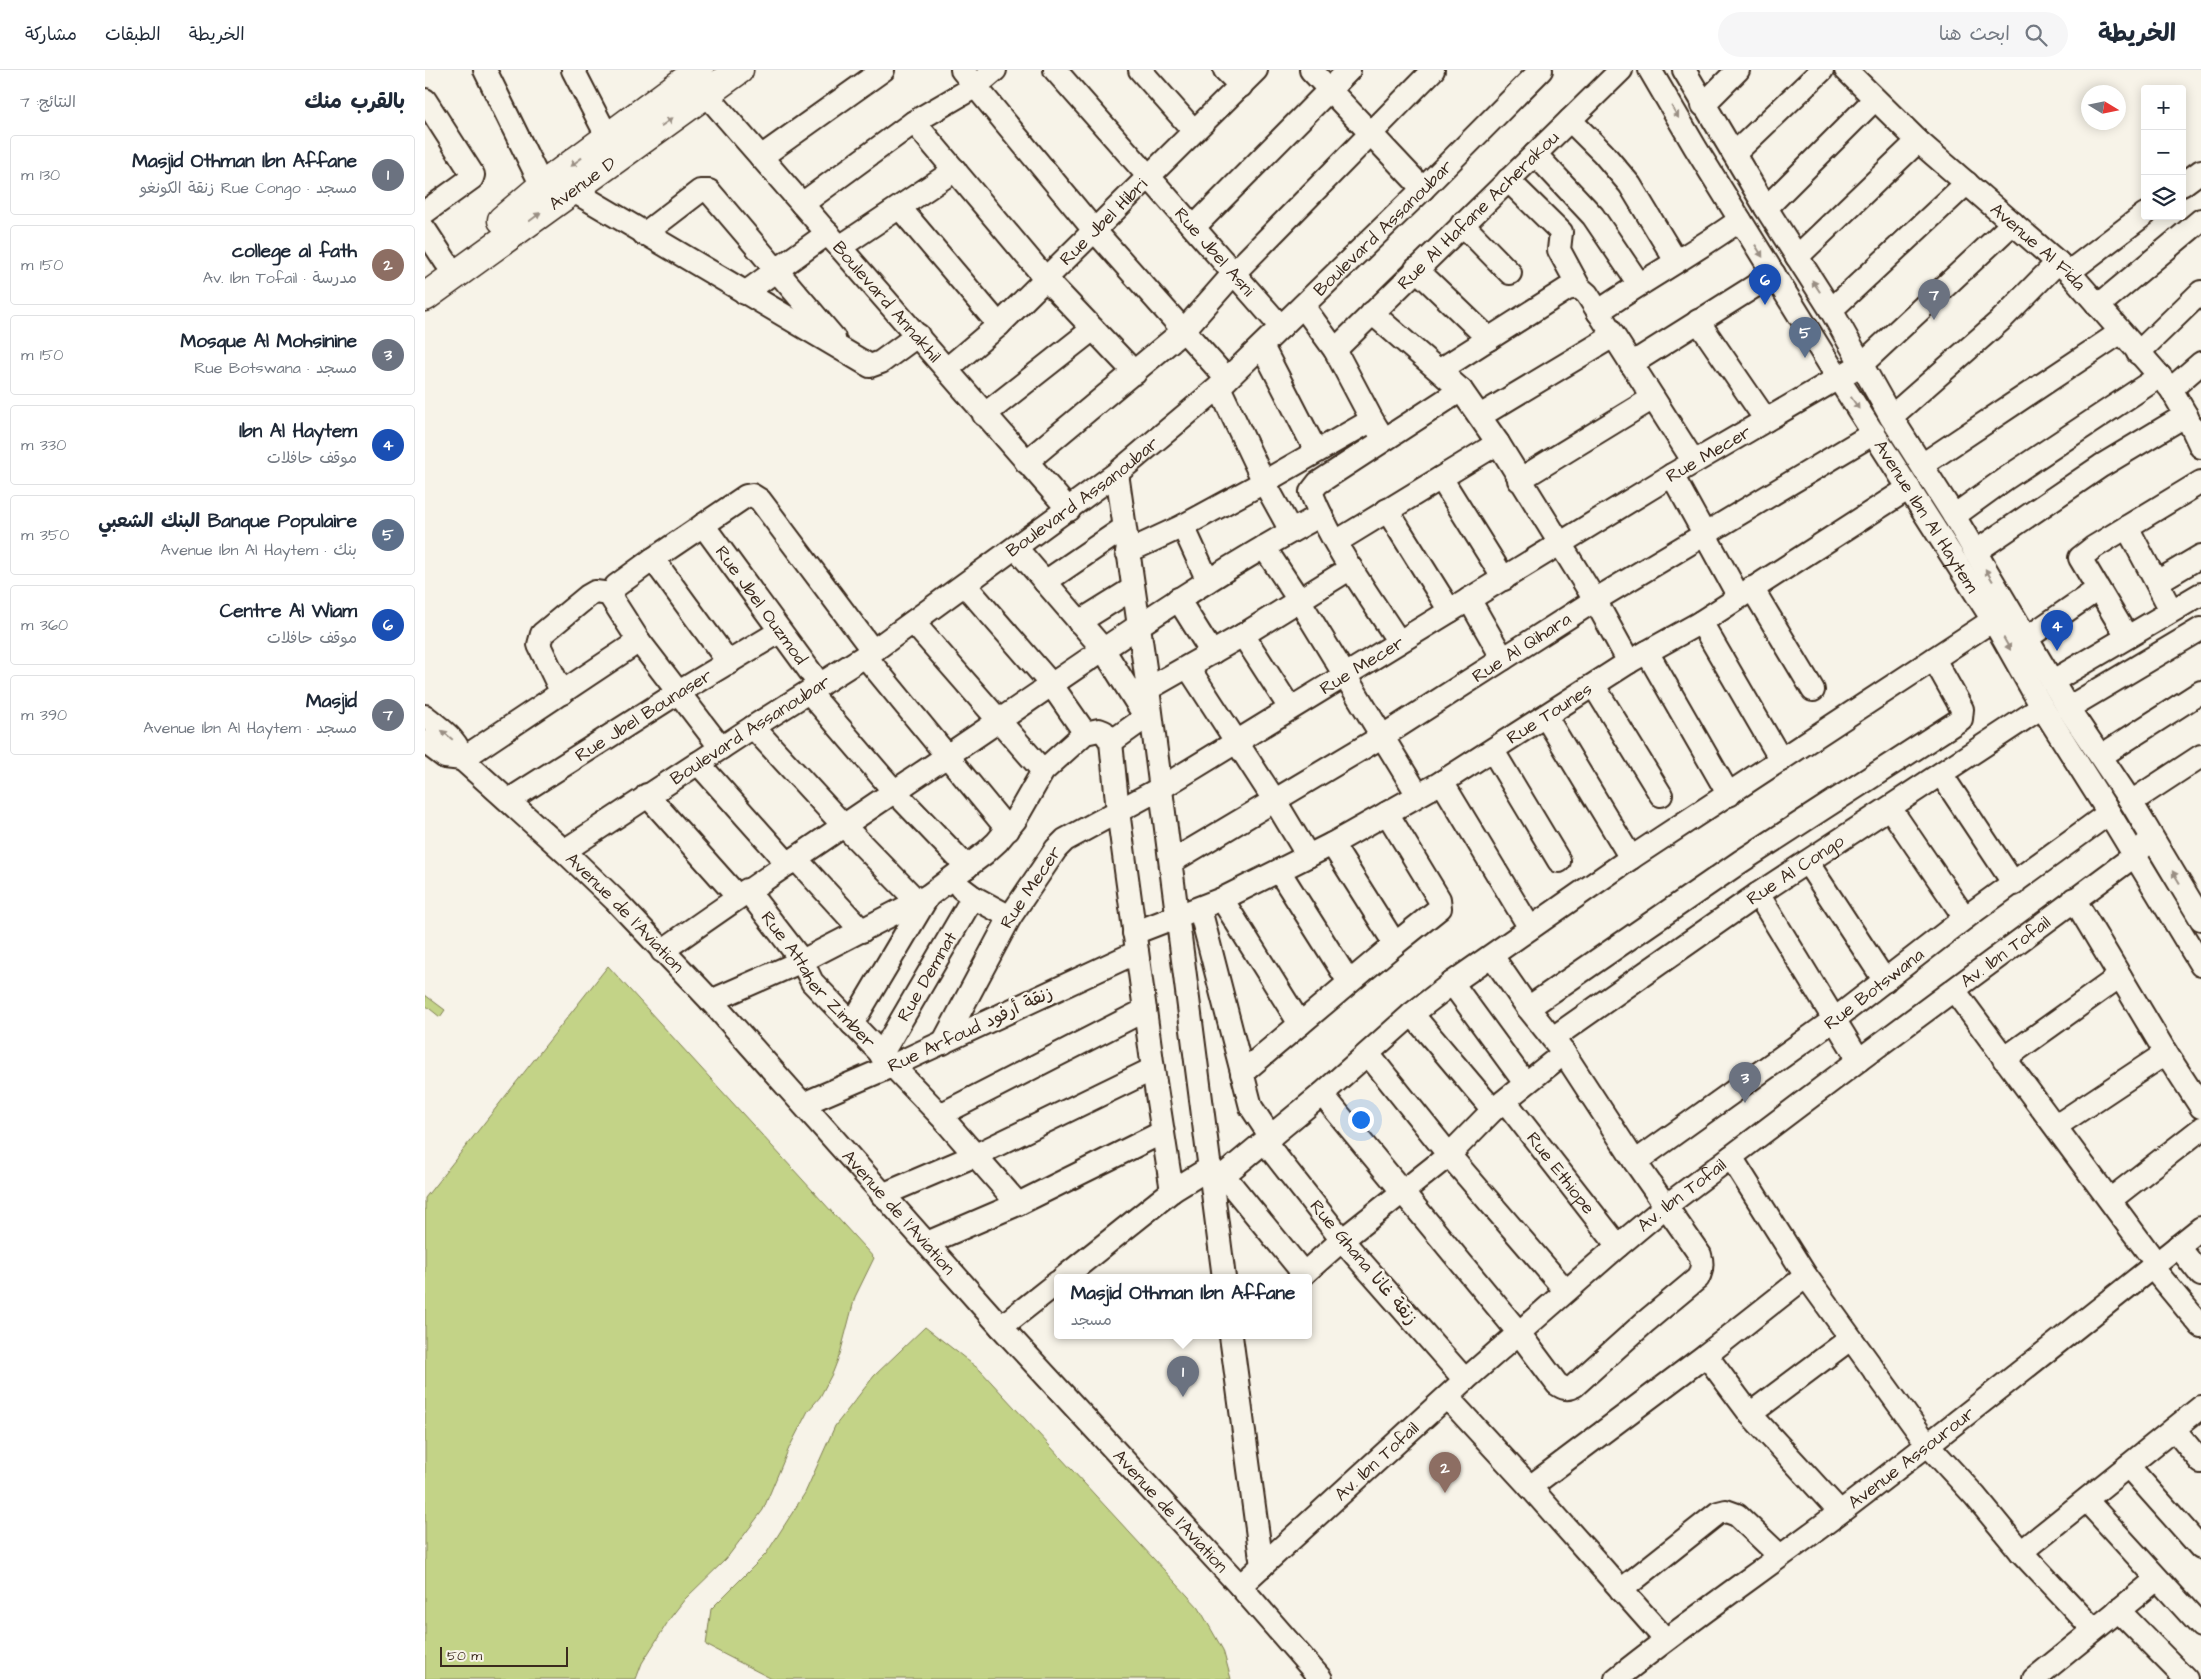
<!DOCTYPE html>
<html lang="ar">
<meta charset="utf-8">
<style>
body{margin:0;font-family:"Architects Daughter","Playpen Sans Arabic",sans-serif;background:#f6f6f7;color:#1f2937;direction:rtl}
.controls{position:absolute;right:15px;top:15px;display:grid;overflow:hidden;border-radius:5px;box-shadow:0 2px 12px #0003}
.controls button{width:45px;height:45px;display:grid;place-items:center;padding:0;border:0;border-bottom:1px solid #e0e1e3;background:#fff;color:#1f2937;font:25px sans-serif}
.compass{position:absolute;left:1656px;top:15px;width:45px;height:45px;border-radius:50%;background:#fff;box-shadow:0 2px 12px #0003;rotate:100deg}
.scale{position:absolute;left:15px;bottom:12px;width:128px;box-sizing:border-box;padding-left:5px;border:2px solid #3b2a1e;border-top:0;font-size:14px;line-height:18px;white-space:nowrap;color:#3b2a1e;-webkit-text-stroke:4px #f7f3e8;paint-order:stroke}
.you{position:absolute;left:935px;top:1049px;width:18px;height:18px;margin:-12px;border:4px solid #fff;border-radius:50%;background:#1a73e8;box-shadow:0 0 0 8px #1a73e833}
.badge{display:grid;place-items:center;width:32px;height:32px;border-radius:50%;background:#b45309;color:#fff;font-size:16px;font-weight:700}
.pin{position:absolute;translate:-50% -41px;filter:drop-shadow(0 1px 2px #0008)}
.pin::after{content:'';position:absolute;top:26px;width:18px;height:15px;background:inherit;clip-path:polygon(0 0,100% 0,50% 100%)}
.popup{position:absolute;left:629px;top:1204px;width:258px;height:65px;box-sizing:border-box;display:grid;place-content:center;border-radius:5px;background:#fff;filter:drop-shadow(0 1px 4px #0005);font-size:16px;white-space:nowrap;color:#747a83}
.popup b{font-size:19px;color:#1f2937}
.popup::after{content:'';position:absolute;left:50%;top:100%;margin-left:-10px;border:10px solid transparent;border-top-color:#fff}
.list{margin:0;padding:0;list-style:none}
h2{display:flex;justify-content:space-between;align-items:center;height:65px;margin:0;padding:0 20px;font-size:21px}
h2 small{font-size:16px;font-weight:400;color:#747a83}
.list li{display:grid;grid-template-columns:32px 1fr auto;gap:15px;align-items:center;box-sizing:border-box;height:80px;margin:0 10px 10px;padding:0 10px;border:1px solid #e0e1e3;border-radius:5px}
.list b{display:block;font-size:19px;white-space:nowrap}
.list p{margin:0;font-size:16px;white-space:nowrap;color:#747a83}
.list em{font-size:16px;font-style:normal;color:#747a83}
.icon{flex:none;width:28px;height:28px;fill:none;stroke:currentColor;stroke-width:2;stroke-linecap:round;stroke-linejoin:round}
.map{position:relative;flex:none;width:1776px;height:1609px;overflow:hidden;direction:ltr}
header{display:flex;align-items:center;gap:30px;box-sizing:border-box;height:70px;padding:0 25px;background:#fff;border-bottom:1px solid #e0e1e3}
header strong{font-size:24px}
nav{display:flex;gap:28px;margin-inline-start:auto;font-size:18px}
.search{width:350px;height:45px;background:#f6f6f7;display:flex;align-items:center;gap:12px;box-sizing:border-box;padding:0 18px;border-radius:28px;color:#747a83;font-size:19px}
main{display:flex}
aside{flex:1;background:#fff}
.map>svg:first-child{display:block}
</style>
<header>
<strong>الخريطة</strong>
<div class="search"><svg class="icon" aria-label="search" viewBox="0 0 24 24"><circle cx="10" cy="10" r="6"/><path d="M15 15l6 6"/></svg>ابحث هنا</div>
<nav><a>الخريطة</a><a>الطبقات</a><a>مشاركة</a></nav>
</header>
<main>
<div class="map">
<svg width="1776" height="1609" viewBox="0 0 1776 1609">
<rect width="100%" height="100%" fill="#f7f3e8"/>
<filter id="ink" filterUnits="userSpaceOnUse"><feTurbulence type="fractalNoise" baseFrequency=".02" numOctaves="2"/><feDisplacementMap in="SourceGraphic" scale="10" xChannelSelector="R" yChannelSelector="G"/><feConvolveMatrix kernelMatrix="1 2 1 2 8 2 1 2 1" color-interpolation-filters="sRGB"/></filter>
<g filter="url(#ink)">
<path fill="#c3d387" stroke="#7f7e52" d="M 183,896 L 449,1188 L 430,1227 L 415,1284 L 408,1302 L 395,1327 L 383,1341 L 364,1378 L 338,1440 L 301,1489 L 260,1529 L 246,1547 L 217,1593 L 211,1609 L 0,1609 L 0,1128 Z
M 0,925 L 20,940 L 15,947 L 0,935 Z
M 500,1257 L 555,1300 L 774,1538 L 798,1580 L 806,1609 L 347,1609 L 281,1575 L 286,1539 L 341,1484 L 380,1423 L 410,1356 L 449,1306 Z"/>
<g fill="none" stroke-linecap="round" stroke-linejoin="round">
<g stroke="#3b2a1e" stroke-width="26">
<g id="minor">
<path d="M 60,0 L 117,116"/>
<path d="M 148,0 L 183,68"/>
<path d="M 537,0 L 669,160 L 802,309"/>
<path id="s1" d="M 630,0 L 856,257"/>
<path d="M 715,0 L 769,61"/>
<path d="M 800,0 L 816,16"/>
<path d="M 886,0 L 998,119"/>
<path id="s2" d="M 1225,0 L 1270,77 L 1413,308 L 1568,550 L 1617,637 L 1684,743 L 1776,895"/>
<path d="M 1259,0 L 1341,138 L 1406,240 L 1466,347 L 1529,446 L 1643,638 L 1706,732 L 1776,849"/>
<path id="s3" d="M 1421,0 L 1493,71 L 1644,202 L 1746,319 L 1761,345 L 1776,377"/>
<path id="s4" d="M 272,10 L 281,24 L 644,440"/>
<path d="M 0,30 L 48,105 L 47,108 L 0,142"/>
<path d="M 1278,35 L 1313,0"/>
<path d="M 1145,50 L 1178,83 L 1205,115 L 1251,191"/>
<path d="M 489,52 L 621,209 L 710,303"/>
<path d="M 1110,84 L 1168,146 L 1214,214"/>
<path d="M 1309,84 L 1397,0"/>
<path d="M 336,87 L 458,0"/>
<path d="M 1083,110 L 1136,162 L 1134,180 L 1154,217"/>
<path d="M 1757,115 L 1776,101"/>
<path d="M 147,120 L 445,296 L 456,292 L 493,265"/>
<path d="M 377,134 L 489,52 L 551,16 L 570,0"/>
<path d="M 475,138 L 574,255"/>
<path d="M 1341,138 L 1449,30"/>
<path d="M 1037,154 L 1085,203"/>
<path d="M 769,157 L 924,0"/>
<path d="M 0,160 L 21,192"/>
<path d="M 219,164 L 275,121 L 284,121 L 409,268"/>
<path d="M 415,177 L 530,100"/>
<path d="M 1372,187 L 1493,71"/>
<path d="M 991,199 L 1064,269"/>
<path d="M 1644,202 L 1720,144"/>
<path d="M 320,223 L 403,163"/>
<path d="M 878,236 L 910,280 L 947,350 L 955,363"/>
<path d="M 1673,236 L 1776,150"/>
<path d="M 1406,240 L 1542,113"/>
<path d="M 1173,242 C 1219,210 1269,183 1315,150"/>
<path d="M 947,243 L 1036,320 L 1073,373 L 1170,530 L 1204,592"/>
<path d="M 1273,251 L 1341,350"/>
<path d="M 837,276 L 891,381"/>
<path id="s5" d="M 910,280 L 1196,0"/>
<path d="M 1713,283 L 1776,222"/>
<path d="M 1206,294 L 1349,204"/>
<path id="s6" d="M 522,299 L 574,255 L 831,0"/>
<path d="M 1015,300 L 1142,219 L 1154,217 L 1162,224 L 1269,392"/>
<path d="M 794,317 L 839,412 L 866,461"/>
<path d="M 1746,319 L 1776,293"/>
<path d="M 559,345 L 668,259"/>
<path d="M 1055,346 L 1188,266"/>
<path d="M 1466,347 L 1576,250 L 1633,192"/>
<path d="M 601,392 L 758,261 L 809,203 L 1008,0"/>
<path d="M 1497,395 L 1696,262"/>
<path d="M 692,403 L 723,619 L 799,1208"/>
<path d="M 1247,405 L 1314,527"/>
<path d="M 1016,408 L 1079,509"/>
<path d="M 1094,410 L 1228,328"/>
<path d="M 962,440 L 1025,541"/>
<path d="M 1529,446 L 1580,409 L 1735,306"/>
<path id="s7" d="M 278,455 L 395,615"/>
<path d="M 758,456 L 783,511"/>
<path d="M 1702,457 L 1746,540"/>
<path d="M 911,472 L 1073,373"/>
<path d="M 839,477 L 874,530 L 993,725"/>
<path d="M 591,478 L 678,579 L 725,654"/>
<path d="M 702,482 L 758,456 L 839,412 L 947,350"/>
<path d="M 1550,482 L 1676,396 L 1761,345"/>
<path d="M 228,489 L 304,593"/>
<path d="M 620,512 L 699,458"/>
<path d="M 1732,512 L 1776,486"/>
<path d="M 540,515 L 626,614 L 660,663"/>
<path d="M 1327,518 L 1388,620"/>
<path d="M 186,524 L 191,516 L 228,489 L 321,426 L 327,425 L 335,430 L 448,581"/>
<path d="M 186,524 L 187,529 L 214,571 L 296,678"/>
<path d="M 753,529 L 787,583"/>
<path d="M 1044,529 L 1078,589"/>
<path d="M 488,552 L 618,701"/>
<path d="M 654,552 L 707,519"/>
<path d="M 1276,552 L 1356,690"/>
<path d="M 818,565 L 865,638"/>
<path d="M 1702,567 L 1655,488 L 1669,477 L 1776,412"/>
<path d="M 1602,568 L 1673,519"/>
<path d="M 974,572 C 943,524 907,476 886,422 L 893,413 L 1036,320"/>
<path d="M 1222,582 L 1304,725"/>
<path d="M 440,586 L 583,760"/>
<path d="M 763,597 L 850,731 L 883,786"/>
<path d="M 1628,611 L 1776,524"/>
<path d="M 1169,616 L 1236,725"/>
<path d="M 723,619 L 818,565 L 926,498"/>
<path d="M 384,622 L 469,721 L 542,797"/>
<path d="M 137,623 L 114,575 L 117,564 L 163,526 L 170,522 L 186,524"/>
<path d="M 1643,638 L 1776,559"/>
<path id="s8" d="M 0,646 C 15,659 33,669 37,689 L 139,781 L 190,830 L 286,931 L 576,1257 L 815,1516 L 896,1609"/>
<path d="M 1121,647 L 1206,788"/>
<path d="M 328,657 L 419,756 L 493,832"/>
<path d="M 0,672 L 20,687 L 37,689"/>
<path d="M 686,672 L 721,647"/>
<path d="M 1068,681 L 1134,791"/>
<path d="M 1676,686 L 1776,622"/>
<path d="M 37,689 L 214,571"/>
<path d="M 273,693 L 363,794"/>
<path d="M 1516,704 L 1589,814"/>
<path d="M 1017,712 L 1105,858"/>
<path d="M 222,725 L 313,827"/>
<path id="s9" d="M 84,730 L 254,622 L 354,562"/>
<path d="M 1706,732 L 1776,686"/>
<path d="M 1465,738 L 1540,848"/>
<path d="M 907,774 L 970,874"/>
<path id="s10" d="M 139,781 L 328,657 L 448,581 L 692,403 L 794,317 L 998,119 L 1116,0"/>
<path d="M 371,789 L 437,861"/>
<path id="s11" d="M 746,792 L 958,666 L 1170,530 L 1449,363"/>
<path d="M 1382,792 L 1460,911"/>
<path d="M 854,801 L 924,912"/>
<path d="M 536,818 L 548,827 L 585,847"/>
<path id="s12" d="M 322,820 L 377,891 L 387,912 L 515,1045 L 593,1134"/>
<path d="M 1333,824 L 1434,990"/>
<path d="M 797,829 L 875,954"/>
<path d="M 1649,829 L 1741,983 L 1776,1037"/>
<path d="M 775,839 L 826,1037 L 846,1067"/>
<path id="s13" d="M 709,863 L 797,829 L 907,774 L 1017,712 L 1204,592 L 1276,552 L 1484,418"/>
<path d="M 237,881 C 348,802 462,727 575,650 C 680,578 784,505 896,445"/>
<path d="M 1027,913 L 1100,1013"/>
<path d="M 1529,920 L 1731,1193"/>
<path d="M 286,931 L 377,891 L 503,826 L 560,783 L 572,772 L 590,750 L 618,701 L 660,663 L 674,660 L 679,662 L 686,672 L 693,741 L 728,999 L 747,1121"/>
<path d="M 1103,938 L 1315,792 L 1536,649 L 1537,639 L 1509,589"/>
<path d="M 987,944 L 1068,1040"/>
<path d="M 427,954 L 503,826"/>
<path id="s14" d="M 1128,968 L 1333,824 L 1617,637"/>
<path id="s15" d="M 518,973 L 585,847 L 631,779 L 640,770 L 736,718 L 1247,405 L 1437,294 L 1588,153"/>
<path d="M 943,984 L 1024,1085 L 1141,1221"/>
<path id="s16" d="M 456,985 L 548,827"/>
<path d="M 1579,989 L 1695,906"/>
<path d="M 817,1003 L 970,874 L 1015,838 L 1014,829 L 962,743"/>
<path d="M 897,1024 L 1094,1263 L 1132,1314 C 1138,1318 1142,1320 1149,1316 L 1219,1253 L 1273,1208 C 1277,1200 1278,1194 1275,1185 L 1210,1092 L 1139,983 L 1103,938 L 1067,886"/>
<path id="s17" d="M 1080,1031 L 1193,1176"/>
<path d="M 378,1034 L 469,995 L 712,882"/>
<path d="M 515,1045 L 720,940"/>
<path d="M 1631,1056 L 1741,983"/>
<path d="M 840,1072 L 917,1170 L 1040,1310"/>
<path d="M 1306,1087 L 1381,1206 L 1503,1375 L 1550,1426 L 1596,1482 L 1669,1560"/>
<path id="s18" d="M 1210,1092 L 1410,949 L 1540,848 L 1684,743"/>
<path d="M 799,1106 L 879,1204"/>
<path d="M 788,1114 L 897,1024 L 987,944 L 1027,913 L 1206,788 L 1568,550"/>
<path d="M 457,1125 L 551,1085 L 728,999"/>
<path d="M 1685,1130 L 1776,1059"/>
<path d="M 502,1173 L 593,1134 L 736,1063"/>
<path d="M 1753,1176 L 1776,1205"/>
<path d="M 1727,1197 L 1776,1256"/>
<path d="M 638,1208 L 747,1121 L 786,1097"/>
<path d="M 874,1208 L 917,1170 L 1024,1085 L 1068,1040 L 1139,983"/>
<path d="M 576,1257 L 633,1212"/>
<path d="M 806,1266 L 837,1496"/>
<path d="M 1281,1285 L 1325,1344 L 1415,1442"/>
<path d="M 1022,1327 L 1105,1417 L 1240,1569"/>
<path d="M 1325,1344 L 1425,1269"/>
<path d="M 1749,1359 L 1776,1392"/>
<path d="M 1703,1396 L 1776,1478"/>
<path d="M 1105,1417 L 1281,1285 L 1381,1206"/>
<path d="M 1661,1430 L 1776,1556"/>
<path d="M 1596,1482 L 1776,1337"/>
<path id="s19" d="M 815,1516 L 1040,1310 L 1193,1176 L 1241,1136 L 1434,990 L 1709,786 L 1727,768"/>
<path d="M 1196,1520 L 1293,1443 L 1301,1441 L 1312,1445 L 1355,1486"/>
<path d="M 1693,1540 L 1761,1609"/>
<path id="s20" d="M 1191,1609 C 1264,1550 1343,1497 1418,1440 C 1539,1348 1657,1253 1776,1158"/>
<path d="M 1609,1609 L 1732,1509"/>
</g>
</g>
<g stroke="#3b2a1e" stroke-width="31">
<g id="major">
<path d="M 77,150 L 117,116 L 274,0"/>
<path id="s21" d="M 0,227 L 314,0"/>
</g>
</g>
<use href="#minor" stroke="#f7f3e8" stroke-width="22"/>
<use href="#major" stroke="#f7f3e8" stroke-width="28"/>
</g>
<defs><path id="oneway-solid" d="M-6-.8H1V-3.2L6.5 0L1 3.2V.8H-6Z" transform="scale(1.25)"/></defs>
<g fill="#998e83">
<use href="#oneway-solid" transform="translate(1250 42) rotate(60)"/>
<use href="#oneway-solid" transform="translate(242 52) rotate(-35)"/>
<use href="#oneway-solid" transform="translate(151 92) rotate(144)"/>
<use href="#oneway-solid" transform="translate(110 147) rotate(-37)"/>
<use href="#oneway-solid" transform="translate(1334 181) rotate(58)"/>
<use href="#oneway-solid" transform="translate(1391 216) rotate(-123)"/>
<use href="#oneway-solid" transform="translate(1430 333) rotate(56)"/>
<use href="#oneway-solid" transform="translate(1564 505) rotate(-121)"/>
<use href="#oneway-solid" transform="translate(1582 574) rotate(61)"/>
<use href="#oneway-solid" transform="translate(22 665) rotate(-140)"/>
<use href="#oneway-solid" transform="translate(1751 807) rotate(-121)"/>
</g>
</g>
<g text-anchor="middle" stroke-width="5" stroke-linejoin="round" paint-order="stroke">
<g font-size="18" fill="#3b2a1e" stroke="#f7f3e8">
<text dy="6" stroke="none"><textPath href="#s21" startOffset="194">Avenue D</textPath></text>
<text dy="6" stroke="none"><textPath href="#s5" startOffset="200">Rue Al Hafane Acherakou</textPath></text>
<text dy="6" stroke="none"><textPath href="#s6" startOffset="215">Rue Jbel Hibri</textPath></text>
<text dy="6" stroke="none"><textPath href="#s10" startOffset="1032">Boulevard Assanoubar</textPath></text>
<text dy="6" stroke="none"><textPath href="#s3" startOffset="261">Avenue Al Fida</textPath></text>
<text dy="6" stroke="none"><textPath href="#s1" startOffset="242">Rue Jbel Asni</textPath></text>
<text dy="6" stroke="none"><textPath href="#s4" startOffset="292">Boulevard Annakhil</textPath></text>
<text dy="6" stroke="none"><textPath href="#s15" startOffset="988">Rue Mecer</textPath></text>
<text dy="6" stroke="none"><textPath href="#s10" startOffset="628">Boulevard Assanoubar</textPath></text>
<text dy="6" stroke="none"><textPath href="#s2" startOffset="525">Avenue Ibn Al Haytem</textPath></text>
<text dy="6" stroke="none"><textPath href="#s7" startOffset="99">Rue Jbel Ouzmod</textPath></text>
<text dy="6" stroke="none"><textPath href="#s11" startOffset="411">Rue Al Qihara</textPath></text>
<text dy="6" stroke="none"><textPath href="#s15" startOffset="582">Rue Mecer</textPath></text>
<text dy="6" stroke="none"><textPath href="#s13" startOffset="471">Rue Tounes</textPath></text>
<text dy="6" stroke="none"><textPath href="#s9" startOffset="159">Rue Jbel Bounaser</textPath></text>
<text dy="6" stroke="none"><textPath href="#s10" startOffset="222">Boulevard Assanoubar</textPath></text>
<text dy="6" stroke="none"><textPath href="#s14" startOffset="295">Rue Al Congo</textPath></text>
<text dy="6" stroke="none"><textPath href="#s15" startOffset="179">Rue Mecer</textPath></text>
<text dy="6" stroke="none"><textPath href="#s8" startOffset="282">Avenue de l'Aviation</textPath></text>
<text dy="6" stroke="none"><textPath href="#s19" startOffset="995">Av. Ibn Tofail</textPath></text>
<text dy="6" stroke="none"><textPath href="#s16" startOffset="91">Rue Demnat</textPath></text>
<text dy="6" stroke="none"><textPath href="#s12" startOffset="115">Rue Attaher Zimber</textPath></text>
<text dy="6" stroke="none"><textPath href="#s18" startOffset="295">Rue Botswana</textPath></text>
<text transform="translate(545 959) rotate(-25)" y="6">Rue Arfoud زنقة أرفود</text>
<text dy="6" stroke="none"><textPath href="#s17" startOffset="91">Rue Ethiope</textPath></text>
<text dy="6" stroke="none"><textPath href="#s19" startOffset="590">Av. Ibn Tofail</textPath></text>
<text dy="6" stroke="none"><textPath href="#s8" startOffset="688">Avenue de l'Aviation</textPath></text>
<text transform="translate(939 1192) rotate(50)" y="6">Rue Ghana زنقة غانا</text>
<text dy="6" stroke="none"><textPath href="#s20" startOffset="369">Avenue Assourour</textPath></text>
<text dy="6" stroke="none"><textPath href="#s19" startOffset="185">Av. Ibn Tofail</textPath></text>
<text dy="6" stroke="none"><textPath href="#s8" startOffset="1092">Avenue de l'Aviation</textPath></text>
</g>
</g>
</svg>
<div class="controls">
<button>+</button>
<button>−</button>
<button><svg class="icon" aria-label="layers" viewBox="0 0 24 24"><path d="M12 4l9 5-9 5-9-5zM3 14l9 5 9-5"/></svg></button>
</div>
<svg class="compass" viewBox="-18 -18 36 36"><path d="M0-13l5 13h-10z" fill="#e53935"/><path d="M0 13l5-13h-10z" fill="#747a83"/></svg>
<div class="scale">50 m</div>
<div class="you"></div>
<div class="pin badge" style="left:758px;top:1327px;background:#6b7280">1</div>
<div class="popup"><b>Masjid Othman Ibn Affane</b>مسجد</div>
<div class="pin badge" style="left:1020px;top:1423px;background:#8d6e63">2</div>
<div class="pin badge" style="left:1320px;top:1033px;background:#6b7280">3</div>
<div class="pin badge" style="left:1632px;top:581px;background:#1a4fb4">4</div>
<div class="pin badge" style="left:1380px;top:288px;background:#5c6f8a">5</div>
<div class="pin badge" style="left:1340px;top:235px;background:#1a4fb4">6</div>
<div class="pin badge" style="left:1509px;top:250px;background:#6b7280">7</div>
</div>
<aside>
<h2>بالقرب منك<small>النتائج: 7</small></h2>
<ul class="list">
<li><span class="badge" style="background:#6b7280">1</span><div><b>Masjid Othman Ibn Affane</b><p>مسجد · Rue Congo زنقة الكونغو</p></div><em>130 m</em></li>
<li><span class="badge" style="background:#8d6e63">2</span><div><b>college al fath</b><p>مدرسة · Av. Ibn Tofail</p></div><em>150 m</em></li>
<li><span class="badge" style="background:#6b7280">3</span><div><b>Mosque Al Mohsinine</b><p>مسجد · Rue Botswana</p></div><em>150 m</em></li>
<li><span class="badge" style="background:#1a4fb4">4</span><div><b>Ibn Al Haytem</b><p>موقف حافلات</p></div><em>330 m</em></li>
<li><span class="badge" style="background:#5c6f8a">5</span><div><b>Banque Populaire البنك الشعبي</b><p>بنك · Avenue Ibn Al Haytem</p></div><em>350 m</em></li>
<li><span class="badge" style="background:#1a4fb4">6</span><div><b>Centre Al Wiam</b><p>موقف حافلات</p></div><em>360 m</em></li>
<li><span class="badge" style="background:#6b7280">7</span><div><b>Masjid</b><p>مسجد · Avenue Ibn Al Haytem</p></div><em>390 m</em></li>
</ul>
</aside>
</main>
